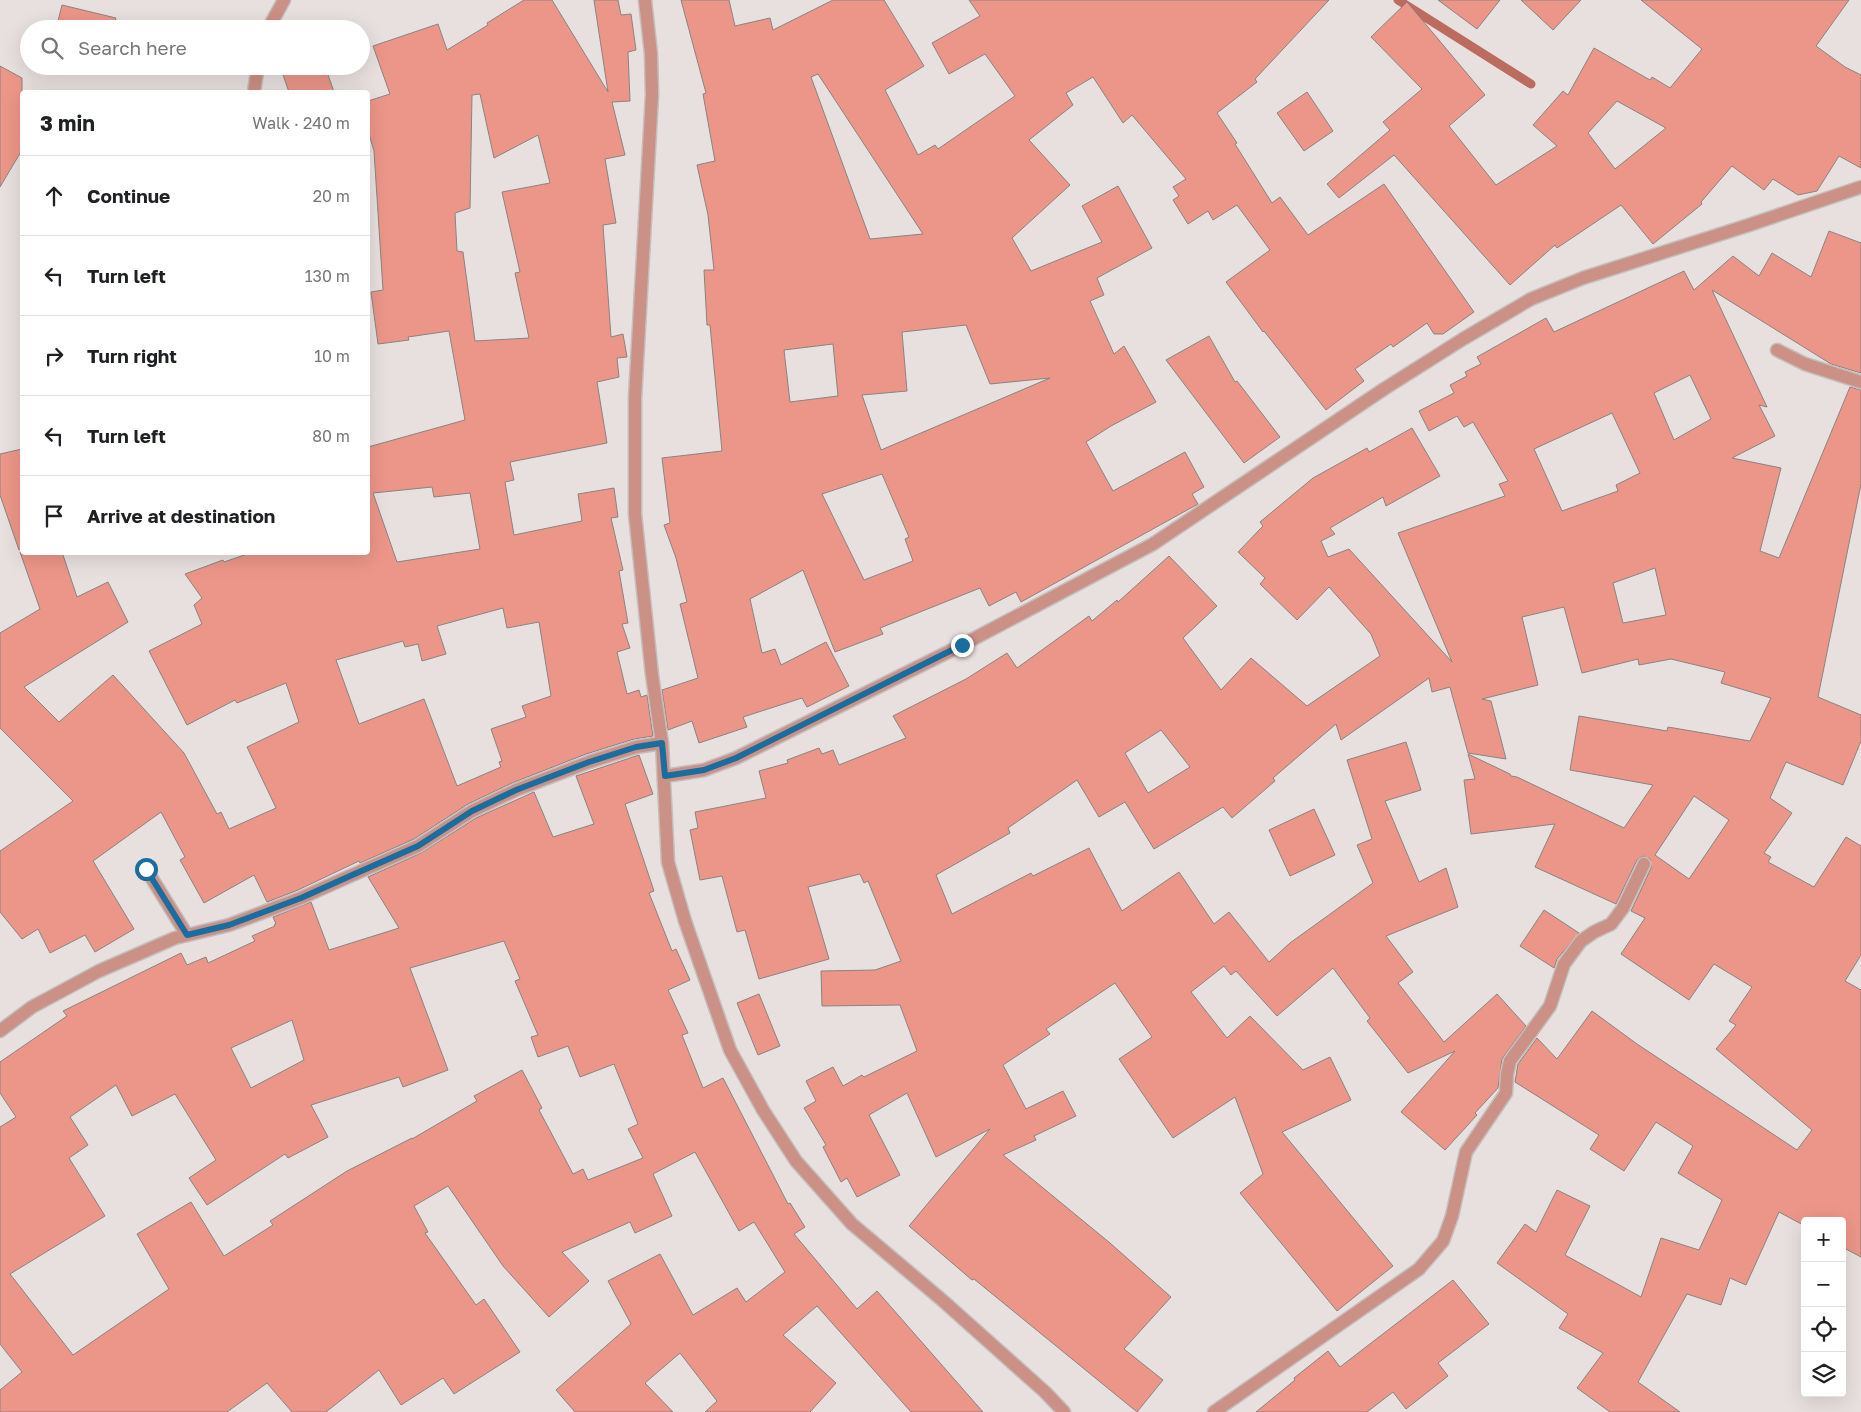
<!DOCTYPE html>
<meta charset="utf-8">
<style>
body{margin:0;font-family:"Golos Text",sans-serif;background:#f6f6f6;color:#202124}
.controls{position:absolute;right:15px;bottom:15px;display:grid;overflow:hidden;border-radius:5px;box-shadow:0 5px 20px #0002}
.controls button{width:45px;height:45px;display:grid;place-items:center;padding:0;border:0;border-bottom:1px solid #e0e0e0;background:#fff;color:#202124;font:25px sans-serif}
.stop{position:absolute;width:15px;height:15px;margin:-11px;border:4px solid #196e9f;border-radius:50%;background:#fff}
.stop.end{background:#196e9f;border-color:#fff;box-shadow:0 1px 5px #0008}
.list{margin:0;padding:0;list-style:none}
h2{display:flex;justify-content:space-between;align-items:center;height:65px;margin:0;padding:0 20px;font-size:21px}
h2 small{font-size:16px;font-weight:400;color:#757577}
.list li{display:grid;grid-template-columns:32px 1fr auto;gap:15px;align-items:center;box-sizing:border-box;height:80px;padding:0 20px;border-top:1px solid #e0e0e0}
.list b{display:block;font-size:19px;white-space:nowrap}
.list em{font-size:16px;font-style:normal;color:#757577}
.icon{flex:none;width:28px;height:28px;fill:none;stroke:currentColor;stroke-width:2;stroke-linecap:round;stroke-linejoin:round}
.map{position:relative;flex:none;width:1861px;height:1412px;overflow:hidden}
.search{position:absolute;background:#fff;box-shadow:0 5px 20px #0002;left:20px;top:20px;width:350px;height:55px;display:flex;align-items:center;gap:12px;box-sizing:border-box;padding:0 18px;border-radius:28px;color:#757577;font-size:19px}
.panel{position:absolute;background:#fff;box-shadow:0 5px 20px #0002;left:20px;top:90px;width:350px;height:465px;border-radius:5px}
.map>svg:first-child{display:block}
</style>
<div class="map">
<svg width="1861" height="1412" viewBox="0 0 1861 1412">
<rect width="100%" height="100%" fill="#e8e0de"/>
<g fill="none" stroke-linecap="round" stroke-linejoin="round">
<path stroke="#bc6c5f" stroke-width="9" d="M 1398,0 L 1531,84"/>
</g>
<path fill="#eb9688" stroke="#8a8382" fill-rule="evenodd" d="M 524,0 L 552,0 L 608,92 L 594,0 L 618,0 L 621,15 L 631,14 L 636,50 L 628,52 L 630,101 L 612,102 L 625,155 L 605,159 L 616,223 L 603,225 L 611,337 L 623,334 L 627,357 L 617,358 L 619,377 L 597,382 L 607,443 L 510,462 L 514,480 L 505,482 L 514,535 L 582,521 L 578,494 L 614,488 L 618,517 L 611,518 L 623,570 L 619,571 L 628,623 L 622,624 L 630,648 L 617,652 L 627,694 L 639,690 L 641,697 L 647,695 L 653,736 L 634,739 L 586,754 L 512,783 L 468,804 L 414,839 L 360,863 L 359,861 L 298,890 L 267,902 L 254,875 L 204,903 L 180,860 L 185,857 L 161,812 L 93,861 L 134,929 L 95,952 L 85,935 L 50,953 L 38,929 L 22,939 L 0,912 L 0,851 L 73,801 L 0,728 L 0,633 L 40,609 L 20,552 L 62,552 L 77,597 L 108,582 L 128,622 L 24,687 L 59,722 L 113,675 L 184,753 L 217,814 L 221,812 L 229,829 L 276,808 L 247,747 L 299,722 L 286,683 L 237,703 L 235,700 L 187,725 L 149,651 L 202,624 L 194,605 L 202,598 L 185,574 L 223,560 L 224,562 L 253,552 L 368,552 L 368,447 L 465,420 L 449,331 L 408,337 L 409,340 L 378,344 L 371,292 L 383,290 L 374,151 L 368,131 L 368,101 L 390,94 L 373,46 L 438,24 L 447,50 L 488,25 L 487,23 ZM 480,94 L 494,158 L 538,135 L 550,183 L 502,192 L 520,272 L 515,273 L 529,338 L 475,341 L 463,252 L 457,251 L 455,213 L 470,208 L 472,95 ZM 432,487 L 434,497 L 470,493 L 480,549 L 397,562 L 373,493 ZM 503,608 L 507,628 L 539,622 L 551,696 L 522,706 L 526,717 L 491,729 L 502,761 L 499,762 L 501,767 L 457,786 L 424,699 L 359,724 L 336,660 L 403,641 L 405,647 L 418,644 L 422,661 L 446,654 L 437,626 Z
M 681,0 L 729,0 L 735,26 L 770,18 L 773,30 L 833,0 L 884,0 L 924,66 L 885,90 L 918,155 L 935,145 L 938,149 L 1015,96 L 985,54 L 949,74 L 932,43 L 980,16 L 969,0 L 1329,0 L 1255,79 L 1257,82 L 1217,113 L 1237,143 L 1235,144 L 1272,203 L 1280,197 L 1308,235 L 1384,184 L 1474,312 L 1443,334 L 1434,334 L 1427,323 L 1393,347 L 1391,344 L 1355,369 L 1364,381 L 1326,410 L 1264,331 L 1263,332 L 1226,282 L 1270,250 L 1237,205 L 1213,220 L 1208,211 L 1188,224 L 1173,200 L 1179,196 L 1173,187 L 1186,179 L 1132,115 L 1123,123 L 1093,77 L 1066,93 L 1073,105 L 1029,140 L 1070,185 L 1012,238 L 1031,271 L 1102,242 L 1082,206 L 1118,186 L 1152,248 L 1097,278 L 1104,295 L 1090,301 L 1114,354 L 1124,346 L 1156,402 L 1111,426 L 1086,442 L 1113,491 L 1185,452 L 1204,487 L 1192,494 L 1198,504 L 1021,602 L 1016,592 L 989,606 L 980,588 L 880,628 L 883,634 L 835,652 L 803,570 L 750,599 L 762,653 L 775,649 L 781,665 L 826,642 L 849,686 L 807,707 L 802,698 L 743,717 L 747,727 L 699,743 L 692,721 L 668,730 L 662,690 L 698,678 L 680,604 L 687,602 L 676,558 L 664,525 L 670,523 L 662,458 L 722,451 L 710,325 L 707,325 L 704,270 L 714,270 L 708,215 L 697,165 L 715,161 L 703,94 L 706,93 ZM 818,74 L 923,234 L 870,239 L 811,77 ZM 966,325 L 990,384 L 1050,378 L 881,450 L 862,395 L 907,391 L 902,332 ZM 833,344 L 838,396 L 790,402 L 784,350 ZM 882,474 L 909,537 L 905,539 L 913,561 L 864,580 L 822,494 Z
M 1438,0 L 1500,0 L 1477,29 Z
M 1521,0 L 1581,0 L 1553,30 Z
M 1641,0 L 1849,0 L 1816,46 L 1845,67 L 1861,75 L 1861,168 L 1839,156 L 1817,191 L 1798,195 L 1773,179 L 1764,190 L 1732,166 L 1701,202 L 1702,204 L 1653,244 L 1621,205 L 1557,248 L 1555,245 L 1510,285 L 1394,155 L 1339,198 L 1327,184 L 1390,130 L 1383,122 L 1422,89 L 1371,37 L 1407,2 L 1485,95 L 1449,126 L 1496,185 L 1557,146 L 1533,125 L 1563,91 L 1568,95 L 1594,48 L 1650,80 L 1652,77 L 1670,88 L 1702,49 ZM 1617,101 L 1666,128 L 1615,169 L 1588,133 Z
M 62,5 L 116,18 L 113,29 L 56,29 Z
M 0,66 L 22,78 L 22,150 L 0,187 Z
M 280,66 L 325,66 L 334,92 L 289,92 Z
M 1307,92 L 1333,131 L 1304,151 L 1277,113 Z
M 1829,231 L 1861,243 L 1861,373 L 1831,364 L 1712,290 L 1767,407 L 1759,405 L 1775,436 L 1732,458 L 1781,468 L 1760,551 L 1779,558 L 1850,387 L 1861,390 L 1861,484 L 1818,697 L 1861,715 L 1861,741 L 1843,785 L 1786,762 L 1770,798 L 1792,813 L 1764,853 L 1771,857 L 1768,862 L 1814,887 L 1846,837 L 1861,846 L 1861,955 L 1845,981 L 1861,990 L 1861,1257 L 1842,1247 L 1842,1221 L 1805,1221 L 1805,1226 L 1779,1212 L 1746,1285 L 1730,1278 L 1721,1305 L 1687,1294 L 1638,1382 L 1680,1412 L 1610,1412 L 1577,1388 L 1603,1353 L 1559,1328 L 1568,1314 L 1497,1263 L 1525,1224 L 1536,1232 L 1557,1190 L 1590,1206 L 1565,1255 L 1641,1297 L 1661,1238 L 1699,1250 L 1722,1200 L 1678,1173 L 1693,1146 L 1656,1122 L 1624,1171 L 1590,1149 L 1599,1135 L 1515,1082 L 1518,1064 L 1537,1038 L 1557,1059 L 1592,1011 L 1637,1044 L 1797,1150 L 1812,1130 L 1716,1049 L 1736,1025 L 1729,1021 L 1752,987 L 1714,964 L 1689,1000 L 1621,954 L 1645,918 L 1631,911 L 1651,868 L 1650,859 L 1643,856 L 1637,860 L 1616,904 L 1535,867 L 1555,824 L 1471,834 L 1464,780 L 1475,779 L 1468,754 L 1510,774 L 1511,776 L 1517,777 L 1624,828 L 1653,785 L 1570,770 L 1579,716 L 1667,731 L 1668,727 L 1750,741 L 1771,698 L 1721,683 L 1725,672 L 1671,659 L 1639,665 L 1638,659 L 1582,673 L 1564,607 L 1522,617 L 1538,685 L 1482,699 L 1491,701 L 1506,759 L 1468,753 L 1450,687 L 1432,692 L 1429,678 L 1341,740 L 1336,724 L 1273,778 L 1275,781 L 1232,818 L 1223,807 L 1154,849 L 1125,802 L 1099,817 L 1077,780 L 1008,828 L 1010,833 L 936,875 L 952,914 L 1031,873 L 1033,876 L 1089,848 L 1122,911 L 1179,872 L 1214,924 L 1229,912 L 1269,962 L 1290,943 L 1373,883 L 1357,845 L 1372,839 L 1347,760 L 1406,742 L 1421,790 L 1385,801 L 1419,882 L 1446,868 L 1458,907 L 1386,936 L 1413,972 L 1398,983 L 1444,1042 L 1497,994 L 1526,1026 L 1502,1059 L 1498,1088 L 1475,1113 L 1477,1115 L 1445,1150 L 1401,1112 L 1455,1051 L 1408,1073 L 1367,1021 L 1370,1018 L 1333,968 L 1277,1016 L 1236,971 L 1231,975 L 1224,966 L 1191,992 L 1227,1038 L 1250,1016 L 1303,1070 L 1330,1057 L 1351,1100 L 1282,1132 L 1393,1266 L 1337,1311 L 1240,1193 L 1263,1174 L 1235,1097 L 1173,1138 L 1119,1059 L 1152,1037 L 1115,983 L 1046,1029 L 1050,1034 L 1003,1065 L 1026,1109 L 1063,1091 L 1076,1116 L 1034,1136 L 1036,1140 L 1003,1155 L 1110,1243 L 1171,1297 L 1124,1349 L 1163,1380 L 1137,1412 L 974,1279 L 972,1280 L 909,1226 L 990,1129 L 936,1157 L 907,1093 L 869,1115 L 900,1175 L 857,1197 L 847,1178 L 841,1182 L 823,1147 L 826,1145 L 804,1108 L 816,1101 L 806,1081 L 833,1067 L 843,1086 L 862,1075 L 864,1077 L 917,1051 L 900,1005 L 822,1006 L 821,971 L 875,970 L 901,961 L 868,881 L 864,883 L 860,874 L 808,887 L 829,959 L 759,979 L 745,930 L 737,932 L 722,876 L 700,880 L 690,830 L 698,828 L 695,812 L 766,798 L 759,771 L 788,763 L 787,760 L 819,748 L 822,754 L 833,750 L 839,765 L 906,738 L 893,716 L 966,679 L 1007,653 L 1017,668 L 1089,616 L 1092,621 L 1117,600 L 1118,602 L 1169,556 L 1217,606 L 1183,638 L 1221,690 L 1251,658 L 1307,706 L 1380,656 L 1371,634 L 1329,587 L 1297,620 L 1260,584 L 1265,578 L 1238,552 L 1263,526 L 1260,522 L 1313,478 L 1367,448 L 1369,452 L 1412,428 L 1440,476 L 1386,506 L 1383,497 L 1330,528 L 1335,534 L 1321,541 L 1328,557 L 1349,549 L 1452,662 L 1398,533 L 1505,496 L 1499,484 L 1508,481 L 1473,422 L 1464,427 L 1457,416 L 1429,431 L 1419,411 L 1454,393 L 1450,385 L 1467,376 L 1465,372 L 1481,364 L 1477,357 L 1546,318 L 1554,332 L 1684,271 L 1694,290 L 1733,256 L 1759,276 L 1772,253 L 1811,277 ZM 1690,375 L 1711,419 L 1674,440 L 1654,393 ZM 1612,413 L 1640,473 L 1616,485 L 1618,491 L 1562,511 L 1534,449 ZM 1655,568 L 1666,615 L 1623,623 L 1613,583 ZM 1161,730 L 1190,767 L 1148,793 L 1125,753 ZM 1694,796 L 1729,820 L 1689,879 L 1655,855 Z
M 1209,336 L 1235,382 L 1237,381 L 1280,437 L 1244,463 L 1166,360 Z
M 22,449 L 22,549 L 19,550 L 0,495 L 0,454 Z
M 639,755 L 653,794 L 625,804 L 654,891 L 649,893 L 672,951 L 676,949 L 690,980 L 668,990 L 688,1033 L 682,1035 L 703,1088 L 723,1078 L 788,1204 L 790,1203 L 805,1227 L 794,1234 L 857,1309 L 877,1291 L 983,1412 L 911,1412 L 817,1306 L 783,1335 L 836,1383 L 810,1412 L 705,1412 L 717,1401 L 680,1353 L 645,1383 L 673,1412 L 575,1412 L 556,1390 L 631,1324 L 608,1281 L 660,1254 L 693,1315 L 737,1288 L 746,1302 L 785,1272 L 754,1222 L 739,1231 L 695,1152 L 653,1174 L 672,1216 L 635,1233 L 630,1222 L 562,1252 L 589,1281 L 549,1317 L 503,1266 L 448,1186 L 414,1206 L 428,1232 L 425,1233 L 476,1305 L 484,1299 L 520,1352 L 454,1394 L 443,1378 L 401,1405 L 379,1370 L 326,1412 L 292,1412 L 267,1383 L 227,1412 L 0,1412 L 0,1390 L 22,1372 L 0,1344 L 0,1127 L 16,1117 L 0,1093 L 0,1062 L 67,1016 L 63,1011 L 181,953 L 187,965 L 206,957 L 208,963 L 255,941 L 252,936 L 275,926 L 274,925 L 276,924 L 273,917 L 311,902 L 329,950 L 399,928 L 368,877 L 421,853 L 476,818 L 534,792 L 553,837 L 594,824 L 576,776 ZM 504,941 L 520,979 L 515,981 L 538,1035 L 531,1037 L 538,1057 L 568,1046 L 580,1077 L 614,1064 L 638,1124 L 628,1129 L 643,1158 L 588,1180 L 583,1169 L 573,1174 L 539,1110 L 542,1108 L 522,1070 L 474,1096 L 477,1101 L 412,1139 L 412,1138 L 347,1171 L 270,1221 L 273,1225 L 224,1256 L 191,1202 L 137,1234 L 169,1289 L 73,1355 L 10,1274 L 105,1216 L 69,1158 L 88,1145 L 70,1117 L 116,1085 L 132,1116 L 175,1094 L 216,1160 L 189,1178 L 207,1205 L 285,1154 L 288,1158 L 328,1137 L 311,1105 L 399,1077 L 403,1087 L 448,1070 L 410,968 ZM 292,1020 L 304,1060 L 251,1088 L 231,1048 Z
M 1314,809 L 1335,855 L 1290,876 L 1269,830 Z
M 1544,910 L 1579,933 L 1557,959 L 1554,968 L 1520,946 Z
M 759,994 L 780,1046 L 758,1055 L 737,1003 Z
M 1453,1280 L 1489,1324 L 1438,1363 L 1448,1376 L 1406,1409 L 1393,1392 L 1367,1412 L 1256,1412 L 1295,1380 L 1294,1378 L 1328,1351 L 1340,1367 Z"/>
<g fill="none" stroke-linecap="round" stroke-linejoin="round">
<g stroke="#c5bebd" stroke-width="15">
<path id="minor" d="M 645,0 L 651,54 L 652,95 L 635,398 L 635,514 L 652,675 L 662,743 L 668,862 L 685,921 L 730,1050 L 763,1110 L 796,1161 L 852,1224 L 942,1300 L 1045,1392 L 1064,1412
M 268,29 L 284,0
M 254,92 L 258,66
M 1777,350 L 1805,364 L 1861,382
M 665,776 L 704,770 L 736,758 L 962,645 L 1153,544 L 1384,389 L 1463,339 L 1531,299 L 1583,278 L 1749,225 L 1861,187
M 146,869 L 187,935
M 0,1031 L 32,1007 L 99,971 L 175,938 L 229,925 L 301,898 L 350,876 L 418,846 L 472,811 L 516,790 L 589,762 L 636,747 L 662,743
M 1214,1412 L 1419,1269 L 1443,1241 L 1452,1216 L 1466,1152 L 1506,1093 L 1507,1074 L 1510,1061 L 1550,1006 L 1564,964 L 1581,941 L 1594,932 L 1611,924 L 1623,908 L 1644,864"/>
</g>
<use href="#minor" stroke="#cb9086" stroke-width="12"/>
</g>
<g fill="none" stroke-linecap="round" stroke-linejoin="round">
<path stroke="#196e9f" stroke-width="6" d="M 146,869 L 187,935 L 229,925 L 301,898 L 350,876 L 418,846 L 472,811 L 516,790 L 589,762 L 636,747 L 662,743 L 665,776 L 704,770 L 736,758 L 962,645"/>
</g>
</svg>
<div class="controls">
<button>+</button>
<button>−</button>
<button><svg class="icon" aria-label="locate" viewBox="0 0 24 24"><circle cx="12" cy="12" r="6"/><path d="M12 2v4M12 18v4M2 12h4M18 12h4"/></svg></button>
<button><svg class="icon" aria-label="layers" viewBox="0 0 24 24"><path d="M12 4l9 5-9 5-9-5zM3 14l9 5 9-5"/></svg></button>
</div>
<div class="stop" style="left:146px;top:869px"></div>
<div class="stop end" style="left:962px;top:645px"></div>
<div class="search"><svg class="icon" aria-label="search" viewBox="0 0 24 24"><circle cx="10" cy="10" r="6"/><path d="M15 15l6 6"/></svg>Search here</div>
<section class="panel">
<h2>3 min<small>Walk · 240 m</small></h2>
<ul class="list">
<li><svg class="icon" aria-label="ahead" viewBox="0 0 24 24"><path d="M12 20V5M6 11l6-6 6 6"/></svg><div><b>Continue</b></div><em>20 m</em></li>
<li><svg class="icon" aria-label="left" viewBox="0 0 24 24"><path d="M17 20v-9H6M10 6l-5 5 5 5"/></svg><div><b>Turn left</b></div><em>130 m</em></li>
<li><svg class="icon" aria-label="right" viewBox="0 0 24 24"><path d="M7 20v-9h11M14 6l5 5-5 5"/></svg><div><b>Turn right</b></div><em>10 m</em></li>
<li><svg class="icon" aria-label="left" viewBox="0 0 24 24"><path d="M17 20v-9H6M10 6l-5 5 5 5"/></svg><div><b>Turn left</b></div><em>80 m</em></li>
<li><svg class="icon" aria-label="arrive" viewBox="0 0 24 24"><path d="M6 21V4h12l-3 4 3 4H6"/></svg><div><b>Arrive at destination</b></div></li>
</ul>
</section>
</div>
